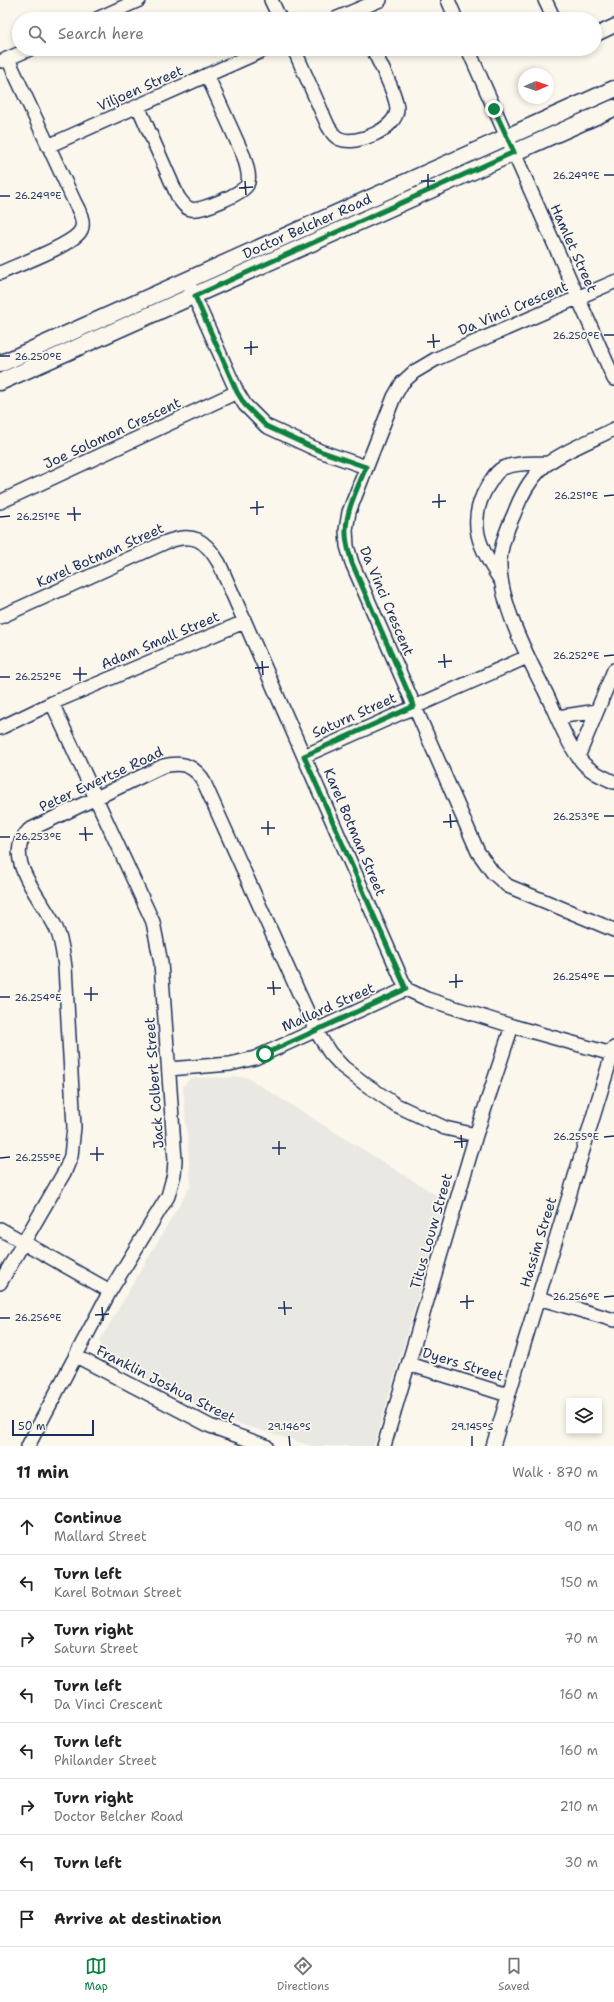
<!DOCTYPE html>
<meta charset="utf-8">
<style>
body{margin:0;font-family:"Shantell Sans",sans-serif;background:#f6f6f6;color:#222}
.controls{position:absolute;right:12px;bottom:12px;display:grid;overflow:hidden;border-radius:4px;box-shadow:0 2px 6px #0003}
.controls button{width:36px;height:36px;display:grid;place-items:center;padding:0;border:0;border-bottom:1px solid #e0e0e0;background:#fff;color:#222;font:20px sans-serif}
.compass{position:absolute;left:518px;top:68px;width:36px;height:36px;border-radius:50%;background:#fff;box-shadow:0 2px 6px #0003;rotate:88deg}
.scale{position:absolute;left:12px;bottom:10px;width:82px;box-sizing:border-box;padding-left:4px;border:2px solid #1b2f5e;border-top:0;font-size:11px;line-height:14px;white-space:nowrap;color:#1b2f5e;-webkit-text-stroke:3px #fbf7ec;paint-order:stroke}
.stop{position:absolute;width:12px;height:12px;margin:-9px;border:3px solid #0b8043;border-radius:50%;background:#fff}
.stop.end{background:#0b8043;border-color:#fff;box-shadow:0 1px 4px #0008}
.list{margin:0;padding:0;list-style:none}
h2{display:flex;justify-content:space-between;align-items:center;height:52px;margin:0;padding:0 16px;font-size:17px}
h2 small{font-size:13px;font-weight:400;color:#767676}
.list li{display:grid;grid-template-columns:26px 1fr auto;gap:12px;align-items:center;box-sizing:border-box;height:56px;padding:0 16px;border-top:1px solid #e0e0e0}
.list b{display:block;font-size:15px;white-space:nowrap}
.list p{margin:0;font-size:13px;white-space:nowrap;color:#767676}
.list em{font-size:13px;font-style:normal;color:#767676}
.icon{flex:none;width:22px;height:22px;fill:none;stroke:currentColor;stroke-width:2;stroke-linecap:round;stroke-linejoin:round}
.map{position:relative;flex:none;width:614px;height:1446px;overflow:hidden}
.search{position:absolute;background:#fff;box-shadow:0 2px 6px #0003;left:12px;right:12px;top:12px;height:44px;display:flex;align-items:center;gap:10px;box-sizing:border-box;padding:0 14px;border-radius:22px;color:#767676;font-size:15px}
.sheet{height:500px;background:#fff}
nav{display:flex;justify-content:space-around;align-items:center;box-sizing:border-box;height:56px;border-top:1px solid #e0e0e0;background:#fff;font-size:11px;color:#767676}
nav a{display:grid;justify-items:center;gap:2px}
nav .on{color:#0b8043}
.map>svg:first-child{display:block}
</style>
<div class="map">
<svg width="614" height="1446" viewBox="0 0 614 1446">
<rect width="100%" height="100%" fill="#fbf7ec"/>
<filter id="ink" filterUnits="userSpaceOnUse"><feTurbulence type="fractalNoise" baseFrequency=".025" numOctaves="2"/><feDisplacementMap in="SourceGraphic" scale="8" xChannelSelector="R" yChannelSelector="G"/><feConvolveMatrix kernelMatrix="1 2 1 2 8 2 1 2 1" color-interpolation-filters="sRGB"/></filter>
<g filter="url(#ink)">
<path fill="#eae8e2" d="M 246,1077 L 446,1201 L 374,1446 L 312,1446 L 220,1418 L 103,1355 L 100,1340 L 191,1185 L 183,1086 L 191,1078 Z"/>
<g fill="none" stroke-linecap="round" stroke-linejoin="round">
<g stroke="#1b2f5e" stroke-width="16">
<path id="minor" d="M 271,0 L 280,19
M 448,0 L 456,19
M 545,0 L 554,19
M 97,19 L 139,0
M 335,19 L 380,0
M 595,35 L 614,26
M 294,49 L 328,126 C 332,132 334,137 340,139 C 356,146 397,129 397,109 C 396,92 380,65 373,49
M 468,49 L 614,379
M 2,61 L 30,49
M 138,106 L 178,197 C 182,202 185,208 191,209 C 201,212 243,193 247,185 C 251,177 246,165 244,157 L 207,75
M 48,146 L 266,49
M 0,273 C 17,265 74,245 81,230 C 85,222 79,210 75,203 L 8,59
M 614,282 L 436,359 L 414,372 L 402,383 L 394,397 L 349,512 L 346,530 L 347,546 L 352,563 L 478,852 L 493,873 L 508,886 L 614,930
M 190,287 L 237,392 L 245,405 L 266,426 L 320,451 L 366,467
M 614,429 C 593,440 556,454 540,470 C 528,482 520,498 514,514 C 507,529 501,544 500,560 C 498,600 527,656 545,691 C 556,713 567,745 583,763 C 591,772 603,777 614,782
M 0,502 L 237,392
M 501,581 C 480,549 466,523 487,487 C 491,481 496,471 503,468 C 517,462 534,464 549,463
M 0,617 L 166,542 C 193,532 205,539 219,563 L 406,989 L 427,999 L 512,1026 L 612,1054
M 558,717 L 597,711
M 0,728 L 52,703 L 244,622
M 304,756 L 527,657
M 578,757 L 614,670
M 169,1069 L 230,1064 L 255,1058 L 406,989
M 0,1229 L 110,1291
M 0,1283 L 65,1171 L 71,1156 L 74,1127 L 65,967 C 63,954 62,940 56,928 C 43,900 0,857 29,830 L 163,766 C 180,762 191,764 202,778 L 316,1031 L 330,1053 L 343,1067 L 365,1084 L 396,1105 L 445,1128 L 476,1135
M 538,1298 L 614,1320
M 76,1356 L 210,1426 L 266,1446
M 409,1364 L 508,1395
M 28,1446 L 110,1291 L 168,1196 L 174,1174 L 175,1160 L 161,963 L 153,922 L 52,703
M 384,1446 L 476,1135 L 512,1026
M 493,1446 L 614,1048"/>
</g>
<g stroke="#1b2f5e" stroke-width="19">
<path id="major" d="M 0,364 L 614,89
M 0,382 L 614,108"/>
</g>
<use href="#minor" stroke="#fbf7ec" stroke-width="13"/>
<use href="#major" stroke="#fbf7ec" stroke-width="16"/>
</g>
</g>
<g fill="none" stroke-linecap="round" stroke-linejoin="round" filter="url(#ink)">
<path stroke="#0b8043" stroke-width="5" d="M 265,1054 L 406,989 L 304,756 L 414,706 L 352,563 C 349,552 345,541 346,529 C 347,508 358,487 366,467 L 320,451 L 266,426 L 245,405 L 237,392 L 195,296 L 514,152 L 494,109"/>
</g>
<path fill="none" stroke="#1b2f5e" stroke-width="1.5" d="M 428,174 L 428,188M 604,175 L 614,175M 245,181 L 246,195M 421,181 L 435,181M 239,188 L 253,187M 0,196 L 10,196M 433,334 L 434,348M 604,335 L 614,335M 251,341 L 251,355M 427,342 L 440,341M 244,348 L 258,347M 0,356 L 10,356M 439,494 L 439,508M 604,496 L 614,495M 257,501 L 257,515M 432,502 L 446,501M 74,507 L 75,521M 250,508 L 264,507M 67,514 L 81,514M 0,517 L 10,516M 444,654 L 445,668M 604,656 L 614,655M 262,661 L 263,675M 438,662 L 452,661M 80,667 L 80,681M 255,668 L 269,667M 73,674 L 87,674M 0,677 L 10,677M 450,814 L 451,828M 604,816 L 614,816M 268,821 L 268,835M 443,822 L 457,821M 85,827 L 86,841M 261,828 L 275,828M 79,834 L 93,834M 0,837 L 10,837M 456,974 L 456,988M 604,976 L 614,976M 273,981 L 274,995M 449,982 L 463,981M 91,987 L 91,1001M 267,988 L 281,988M 84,994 L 98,994M 0,997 L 10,997M 461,1135 L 462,1148M 604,1137 L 614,1136M 279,1141 L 279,1155M 454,1142 L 468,1141M 97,1147 L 97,1161M 272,1148 L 286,1148M 90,1154 L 104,1154M 0,1158 L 10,1157M 467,1295 L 467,1309M 604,1297 L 614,1296M 284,1301 L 285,1315M 460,1302 L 474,1301M 102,1307 L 103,1321M 278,1308 L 292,1308M 95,1315 L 109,1314M 0,1318 L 10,1318M 289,1436 L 290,1446M 472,1436 L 472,1446"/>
<g text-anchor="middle" stroke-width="3.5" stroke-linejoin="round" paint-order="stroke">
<g font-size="14" fill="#1b2f5e" stroke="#fbf7ec">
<text transform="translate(140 88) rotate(-24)" y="5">Viljoen Street</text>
<text transform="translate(307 226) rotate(-24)" y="5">Doctor Belcher Road</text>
<text transform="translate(574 248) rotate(66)" y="5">Hamlet Street</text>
<text transform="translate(513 308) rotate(-23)" y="5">Da Vinci Crescent</text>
<text transform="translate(112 433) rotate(-25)" y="5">Joe Solomon Crescent</text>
<text transform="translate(100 555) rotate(-24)" y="5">Karel Botman Street</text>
<text transform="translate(387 601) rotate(67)" y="5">Da Vinci Crescent</text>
<text transform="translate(160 640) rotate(-23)" y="5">Adam Small Street</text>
<text transform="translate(354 715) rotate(-24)" y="5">Saturn Street</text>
<text transform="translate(101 779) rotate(-25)" y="5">Peter Ewertse Road</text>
<text transform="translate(355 832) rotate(67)" y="5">Karel Botman Street</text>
<text transform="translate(328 1007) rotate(-24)" y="5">Mallard Street</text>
<text transform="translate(154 1083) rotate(-94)" y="5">Jack Colbert Street</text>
<text transform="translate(431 1231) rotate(-74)" y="5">Titus Louw Street</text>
<text transform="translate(538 1242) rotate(-73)" y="5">Hassim Street</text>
<text transform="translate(463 1364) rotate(17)" y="5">Dyers Street</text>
<text transform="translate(166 1384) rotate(27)" y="5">Franklin Joshua Street</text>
</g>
</g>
<g font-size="10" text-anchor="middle" fill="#1b2f5e" stroke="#fbf7ec" stroke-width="3.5" stroke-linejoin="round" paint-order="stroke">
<text x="576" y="179">26.249°E</text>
<text x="38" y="199">26.249°E</text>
<text x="576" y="339">26.250°E</text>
<text x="38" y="360">26.250°E</text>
<text x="576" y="499">26.251°E</text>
<text x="38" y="520">26.251°E</text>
<text x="576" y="659">26.252°E</text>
<text x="38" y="680">26.252°E</text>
<text x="576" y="820">26.253°E</text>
<text x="38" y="840">26.253°E</text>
<text x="576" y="980">26.254°E</text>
<text x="38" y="1001">26.254°E</text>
<text x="576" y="1140">26.255°E</text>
<text x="38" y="1161">26.255°E</text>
<text x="576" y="1300">26.256°E</text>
<text x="38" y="1321">26.256°E</text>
<text x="289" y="1430">29.146°S</text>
<text x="472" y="1430">29.145°S</text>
</g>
</svg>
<div class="controls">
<button><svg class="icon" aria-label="layers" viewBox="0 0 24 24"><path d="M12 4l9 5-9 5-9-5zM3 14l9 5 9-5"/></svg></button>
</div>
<svg class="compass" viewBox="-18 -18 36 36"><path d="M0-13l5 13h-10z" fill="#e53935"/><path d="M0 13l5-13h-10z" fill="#767676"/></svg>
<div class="scale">50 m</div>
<div class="stop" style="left:265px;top:1054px"></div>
<div class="stop end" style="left:494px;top:109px"></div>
<div class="search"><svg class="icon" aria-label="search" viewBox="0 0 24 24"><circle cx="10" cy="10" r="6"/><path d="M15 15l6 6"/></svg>Search here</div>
</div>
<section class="sheet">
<h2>11 min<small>Walk · 870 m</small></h2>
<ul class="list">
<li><svg class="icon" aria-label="ahead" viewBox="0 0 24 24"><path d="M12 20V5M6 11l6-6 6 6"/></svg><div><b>Continue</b><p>Mallard Street</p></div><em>90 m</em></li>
<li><svg class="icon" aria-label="left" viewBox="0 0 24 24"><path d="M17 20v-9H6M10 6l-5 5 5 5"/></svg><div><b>Turn left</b><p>Karel Botman Street</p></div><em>150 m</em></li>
<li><svg class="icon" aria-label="right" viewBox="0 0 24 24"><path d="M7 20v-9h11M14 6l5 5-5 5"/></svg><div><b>Turn right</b><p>Saturn Street</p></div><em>70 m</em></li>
<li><svg class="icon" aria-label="left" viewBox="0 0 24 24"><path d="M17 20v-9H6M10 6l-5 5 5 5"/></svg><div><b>Turn left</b><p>Da Vinci Crescent</p></div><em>160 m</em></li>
<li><svg class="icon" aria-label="left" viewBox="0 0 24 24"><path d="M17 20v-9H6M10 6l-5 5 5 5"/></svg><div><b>Turn left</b><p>Philander Street</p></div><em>160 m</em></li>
<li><svg class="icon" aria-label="right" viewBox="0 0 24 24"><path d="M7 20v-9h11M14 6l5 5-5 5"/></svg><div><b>Turn right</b><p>Doctor Belcher Road</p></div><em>210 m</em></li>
<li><svg class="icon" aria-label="left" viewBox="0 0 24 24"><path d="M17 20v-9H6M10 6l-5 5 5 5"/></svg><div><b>Turn left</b></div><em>30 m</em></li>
<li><svg class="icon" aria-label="arrive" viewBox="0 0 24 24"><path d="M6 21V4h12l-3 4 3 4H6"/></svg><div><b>Arrive at destination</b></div></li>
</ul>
</section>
<nav>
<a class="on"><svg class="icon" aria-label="map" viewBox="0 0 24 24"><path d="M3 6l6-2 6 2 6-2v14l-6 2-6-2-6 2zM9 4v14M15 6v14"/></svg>Map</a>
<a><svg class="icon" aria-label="directions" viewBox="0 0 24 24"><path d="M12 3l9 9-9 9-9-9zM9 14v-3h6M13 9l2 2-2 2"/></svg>Directions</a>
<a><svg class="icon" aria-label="saved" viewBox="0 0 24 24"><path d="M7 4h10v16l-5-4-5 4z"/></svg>Saved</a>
</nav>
